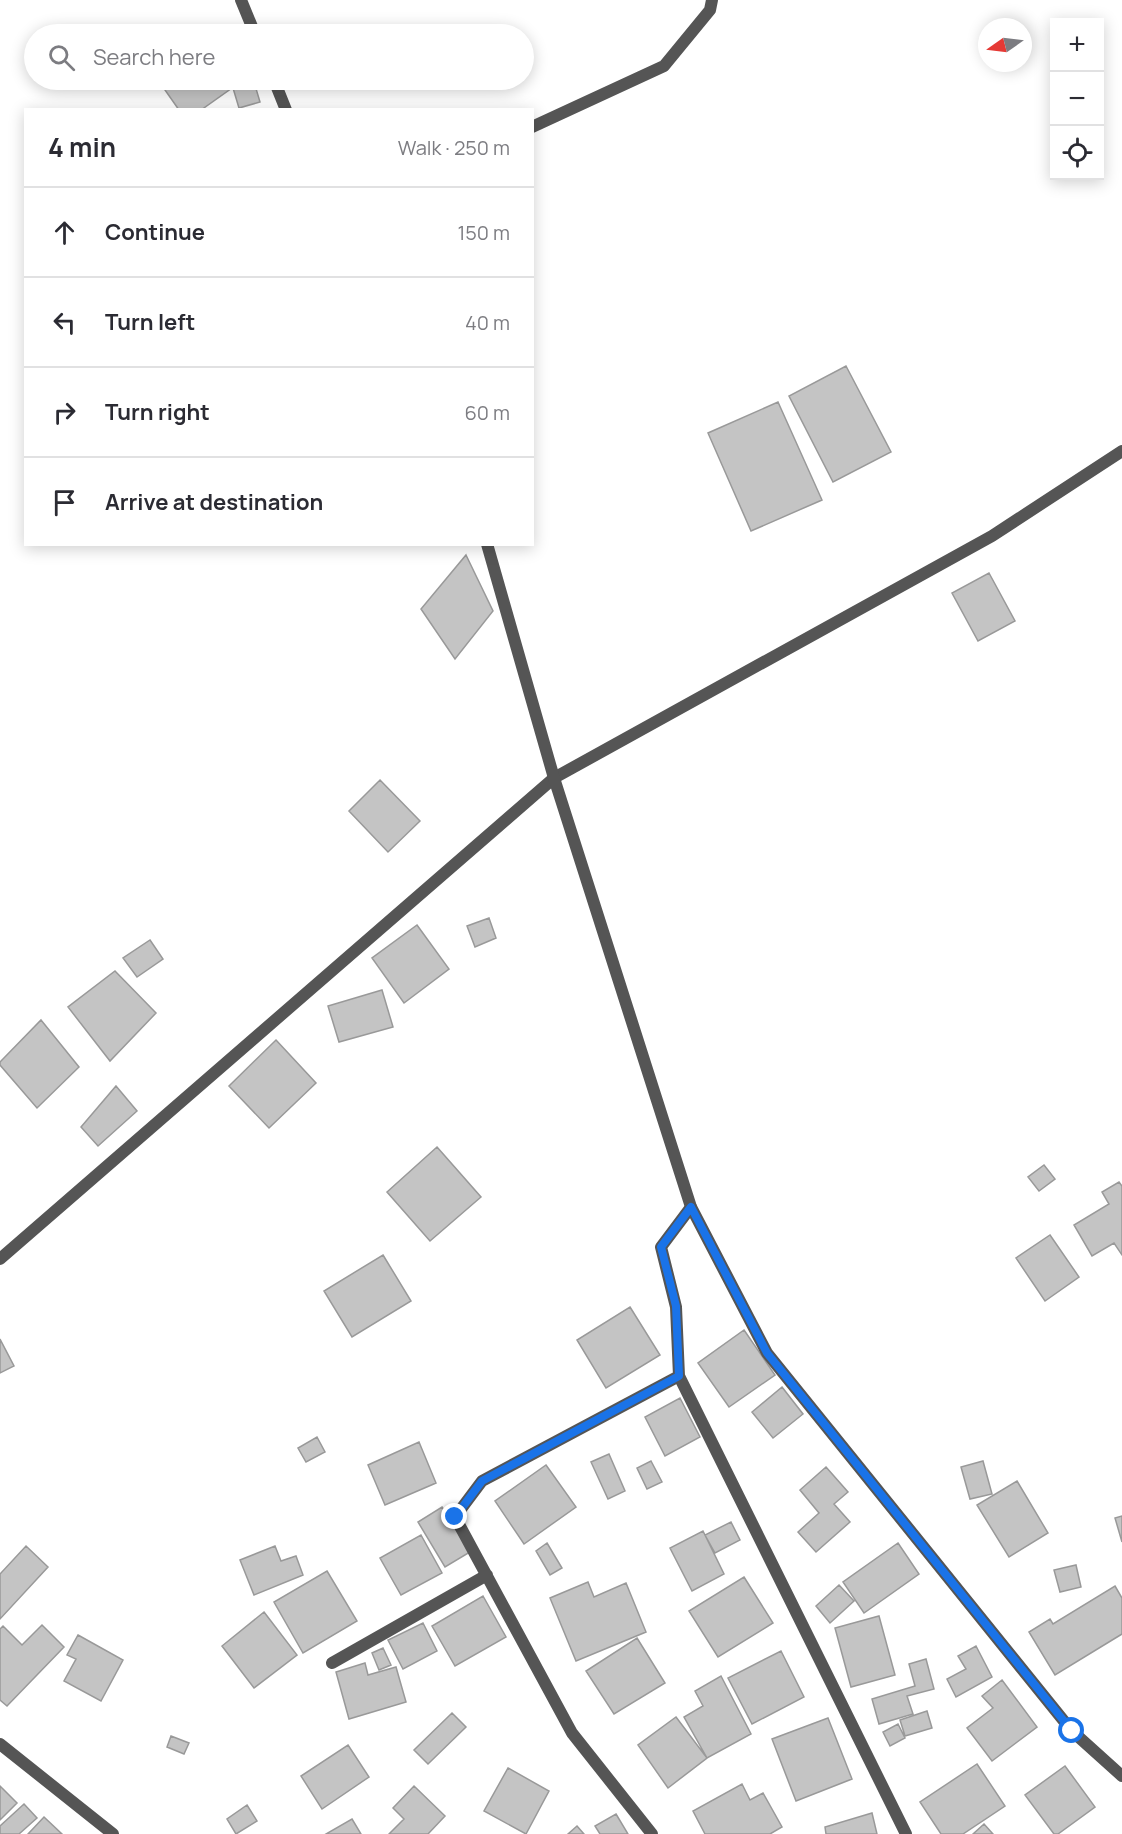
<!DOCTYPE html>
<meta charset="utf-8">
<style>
body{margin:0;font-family:Manrope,sans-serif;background:#f7f7f7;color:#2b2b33}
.controls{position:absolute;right:18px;top:18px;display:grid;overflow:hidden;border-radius:0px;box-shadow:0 3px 15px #0003}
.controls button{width:54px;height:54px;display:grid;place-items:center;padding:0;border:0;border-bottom:2px solid #e1e1e2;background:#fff;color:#2b2b33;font:30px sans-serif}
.compass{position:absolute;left:978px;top:18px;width:54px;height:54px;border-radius:50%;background:#fff;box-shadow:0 3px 15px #0003;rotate:256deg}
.stop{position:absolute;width:18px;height:18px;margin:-14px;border:4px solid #1a73e8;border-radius:50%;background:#fff}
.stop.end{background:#1a73e8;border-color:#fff;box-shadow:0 2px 6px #0008}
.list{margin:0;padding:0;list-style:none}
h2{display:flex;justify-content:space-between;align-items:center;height:78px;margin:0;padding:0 24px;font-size:26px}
h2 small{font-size:20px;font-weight:400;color:#7c7c81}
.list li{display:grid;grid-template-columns:39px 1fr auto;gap:18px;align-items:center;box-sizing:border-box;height:90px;padding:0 24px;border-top:2px solid #e1e1e2}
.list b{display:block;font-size:22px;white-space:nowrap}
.list em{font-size:20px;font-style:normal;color:#7c7c81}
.icon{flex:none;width:33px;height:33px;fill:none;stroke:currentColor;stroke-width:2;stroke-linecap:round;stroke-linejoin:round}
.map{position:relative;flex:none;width:1122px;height:1834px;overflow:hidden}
.search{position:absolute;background:#fff;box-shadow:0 3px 15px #0003;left:24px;top:24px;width:510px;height:66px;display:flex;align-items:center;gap:15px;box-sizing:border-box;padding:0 21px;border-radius:33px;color:#7c7c81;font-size:22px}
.panel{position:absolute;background:#fff;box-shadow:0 3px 15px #0003;left:24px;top:108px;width:510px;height:438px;border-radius:0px}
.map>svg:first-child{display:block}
</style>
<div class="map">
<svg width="1122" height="1834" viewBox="0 0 1122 1834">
<rect width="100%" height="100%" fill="#fff"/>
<path fill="#c4c4c4" stroke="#999" stroke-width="1.5" d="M 158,80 L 237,80 L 239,83 L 201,110 L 179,110 Z
M 254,82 L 260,102 L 239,108 L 233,88 Z
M 846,366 L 891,452 L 833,482 L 789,396 Z
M 778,402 L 822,500 L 751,531 L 708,433 Z
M 466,555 L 493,611 L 455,659 L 421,609 Z
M 989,573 L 1015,621 L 978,641 L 952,593 Z
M 380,780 L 420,821 L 388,852 L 349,811 Z
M 489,918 L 496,938 L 475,947 L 467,926 Z
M 417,925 L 449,969 L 404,1003 L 372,958 Z
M 150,940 L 163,959 L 137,977 L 123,958 Z
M 115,971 L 156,1013 L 110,1061 L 68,1007 Z
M 382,990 L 393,1027 L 339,1042 L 328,1006 Z
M 41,1020 L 79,1067 L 37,1108 L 0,1065 L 0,1062 Z
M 276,1040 L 316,1083 L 269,1128 L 229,1086 Z
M 116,1086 L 137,1111 L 98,1146 L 81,1127 Z
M 437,1147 L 481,1197 L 430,1241 L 387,1192 Z
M 1044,1165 L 1055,1179 L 1039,1191 L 1028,1177 Z
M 1119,1182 L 1122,1186 L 1122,1255 L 1114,1243 L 1092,1256 L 1074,1225 L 1109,1204 L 1102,1192 Z
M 1050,1235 L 1079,1277 L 1045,1301 L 1016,1258 Z
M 383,1255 L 411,1301 L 352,1337 L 324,1291 Z
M 630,1307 L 660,1355 L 606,1388 L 577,1340 Z
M 744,1330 L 775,1375 L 729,1407 L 698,1363 Z
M 0,1339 L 14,1366 L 0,1373 Z
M 782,1387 L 803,1414 L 773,1438 L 752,1412 Z
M 680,1398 L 700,1437 L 665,1456 L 645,1417 Z
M 317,1437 L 325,1452 L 306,1462 L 298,1448 Z
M 419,1442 L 436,1483 L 385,1505 L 368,1465 Z
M 609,1454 L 625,1491 L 608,1499 L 591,1462 Z
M 651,1461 L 662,1482 L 647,1489 L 637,1468 Z
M 983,1461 L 992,1494 L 970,1499 L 961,1467 Z
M 546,1465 L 576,1507 L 524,1544 L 495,1501 Z
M 826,1467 L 848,1492 L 834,1504 L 850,1522 L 816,1552 L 798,1532 L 819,1513 L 800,1490 Z
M 1017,1481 L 1048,1533 L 1009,1557 L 977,1505 Z
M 442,1507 L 470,1552 L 445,1567 L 418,1522 Z
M 1122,1516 L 1122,1542 L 1115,1518 Z
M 731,1522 L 740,1540 L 715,1553 L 705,1535 Z
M 703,1531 L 724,1574 L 692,1591 L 670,1548 Z
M 421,1535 L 442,1573 L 401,1595 L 380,1558 Z
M 547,1543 L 562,1568 L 550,1575 L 536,1551 Z
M 898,1543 L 919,1574 L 864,1613 L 843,1582 Z
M 26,1546 L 48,1567 L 0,1619 L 0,1574 Z
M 275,1546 L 281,1561 L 296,1556 L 303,1575 L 254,1595 L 240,1560 Z
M 1076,1565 L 1081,1587 L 1060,1592 L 1054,1570 Z
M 327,1571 L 357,1621 L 303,1653 L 274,1602 Z
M 744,1577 L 773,1623 L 718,1657 L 689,1611 Z
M 588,1582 L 594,1597 L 626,1583 L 646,1632 L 576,1661 L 550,1598 Z
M 839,1585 L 854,1601 L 830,1623 L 816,1606 Z
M 1115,1586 L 1122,1598 L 1122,1634 L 1055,1675 L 1029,1632 L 1050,1619 L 1053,1624 Z
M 483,1596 L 506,1637 L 455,1666 L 432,1626 Z
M 264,1612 L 297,1655 L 254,1688 L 222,1646 Z
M 879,1616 L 895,1675 L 851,1687 L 835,1628 Z
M 423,1623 L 437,1651 L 403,1669 L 388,1640 Z
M 42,1625 L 64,1647 L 7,1706 L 0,1700 L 0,1629 L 3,1626 L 22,1645 Z
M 78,1635 L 123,1660 L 101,1701 L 64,1681 L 76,1659 L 67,1655 Z
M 637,1638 L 665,1683 L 614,1714 L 586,1671 Z
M 976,1646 L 992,1677 L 956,1697 L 947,1679 L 966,1669 L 958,1656 Z
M 383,1648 L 391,1665 L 379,1670 L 372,1653 Z
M 781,1651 L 804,1697 L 752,1724 L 728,1678 Z
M 926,1659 L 934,1689 L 907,1696 L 913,1714 L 879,1724 L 872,1699 L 915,1686 L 909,1664 Z
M 365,1663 L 368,1675 L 396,1667 L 406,1702 L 349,1719 L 336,1672 Z
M 721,1676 L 751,1734 L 707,1758 L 684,1717 L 703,1706 L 695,1691 Z
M 1002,1680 L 1037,1727 L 992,1761 L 967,1728 L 993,1708 L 982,1696 Z
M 927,1711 L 932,1728 L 905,1736 L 900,1720 Z
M 452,1713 L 466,1727 L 428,1764 L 414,1750 Z
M 676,1717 L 707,1758 L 668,1788 L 638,1745 Z
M 828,1718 L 852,1779 L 796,1801 L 772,1739 Z
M 898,1724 L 905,1738 L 890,1746 L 883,1732 Z
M 171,1736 L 189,1743 L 184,1754 L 167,1747 Z
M 348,1745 L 369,1777 L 322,1809 L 301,1776 Z
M 977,1764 L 1005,1806 L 963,1834 L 941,1834 L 920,1802 Z
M 1065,1766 L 1095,1807 L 1058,1834 L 1054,1834 L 1025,1795 Z
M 508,1768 L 549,1791 L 526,1834 L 484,1811 Z
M 742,1784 L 750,1800 L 763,1793 L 782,1827 L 770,1834 L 705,1834 L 693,1811 Z
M 0,1786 L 17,1803 L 0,1820 Z
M 414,1786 L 445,1816 L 428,1834 L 389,1834 L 404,1819 L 393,1808 Z
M 24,1804 L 37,1818 L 19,1834 L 0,1834 L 0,1826 Z
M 247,1805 L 257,1821 L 236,1834 L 227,1819 Z
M 872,1813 L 877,1834 L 826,1834 L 825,1827 Z
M 616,1814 L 628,1834 L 600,1834 L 595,1826 Z
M 44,1817 L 62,1834 L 28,1834 Z
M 352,1819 L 361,1834 L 326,1834 Z
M 984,1824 L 993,1834 L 973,1834 Z
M 577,1826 L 584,1834 L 568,1834 Z"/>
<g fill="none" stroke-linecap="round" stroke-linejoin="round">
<path stroke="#555" stroke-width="12" d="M 532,127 L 664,66 L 710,10 L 712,0
M 691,1207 L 661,1247 L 676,1307 L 679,1376 L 906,1834
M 0,1259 L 554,778 L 992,536 L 1122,451
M 332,1663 L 487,1575
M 0,1744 L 113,1834
M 652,1834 L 572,1733 L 455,1517 L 482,1481 L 679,1376"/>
<path stroke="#555" stroke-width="12" d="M 241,0 L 255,34
M 274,80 L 286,110
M 487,544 L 554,778 L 691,1207 L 767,1353 L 1072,1731 L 1122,1776"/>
</g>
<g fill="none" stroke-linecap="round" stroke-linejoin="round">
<path stroke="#1a73e8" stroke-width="8" d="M 455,1517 L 482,1481 L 679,1376 L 676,1306 L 661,1247 L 691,1207 L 767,1353 L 1072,1731"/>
</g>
</svg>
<div class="controls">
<button>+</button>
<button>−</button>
<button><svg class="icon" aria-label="locate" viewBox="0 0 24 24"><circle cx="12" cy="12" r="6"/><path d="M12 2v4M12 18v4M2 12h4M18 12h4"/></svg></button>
</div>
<svg class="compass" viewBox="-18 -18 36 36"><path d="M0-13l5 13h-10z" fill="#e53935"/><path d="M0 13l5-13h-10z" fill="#7c7c81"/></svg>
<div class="stop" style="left:1072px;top:1731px"></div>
<div class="stop end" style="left:455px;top:1517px"></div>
<div class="search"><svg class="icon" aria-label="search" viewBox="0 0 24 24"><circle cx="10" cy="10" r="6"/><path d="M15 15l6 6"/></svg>Search here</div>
<section class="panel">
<h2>4 min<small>Walk · 250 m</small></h2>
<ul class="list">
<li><svg class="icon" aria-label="ahead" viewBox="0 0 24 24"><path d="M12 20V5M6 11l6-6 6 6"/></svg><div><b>Continue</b></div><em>150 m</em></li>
<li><svg class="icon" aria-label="left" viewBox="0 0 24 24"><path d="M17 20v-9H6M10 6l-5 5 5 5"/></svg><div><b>Turn left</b></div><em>40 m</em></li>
<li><svg class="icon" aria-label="right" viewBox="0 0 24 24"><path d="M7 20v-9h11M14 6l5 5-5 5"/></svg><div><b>Turn right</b></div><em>60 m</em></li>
<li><svg class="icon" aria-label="arrive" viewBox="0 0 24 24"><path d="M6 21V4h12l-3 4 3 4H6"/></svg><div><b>Arrive at destination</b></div></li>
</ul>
</section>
</div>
